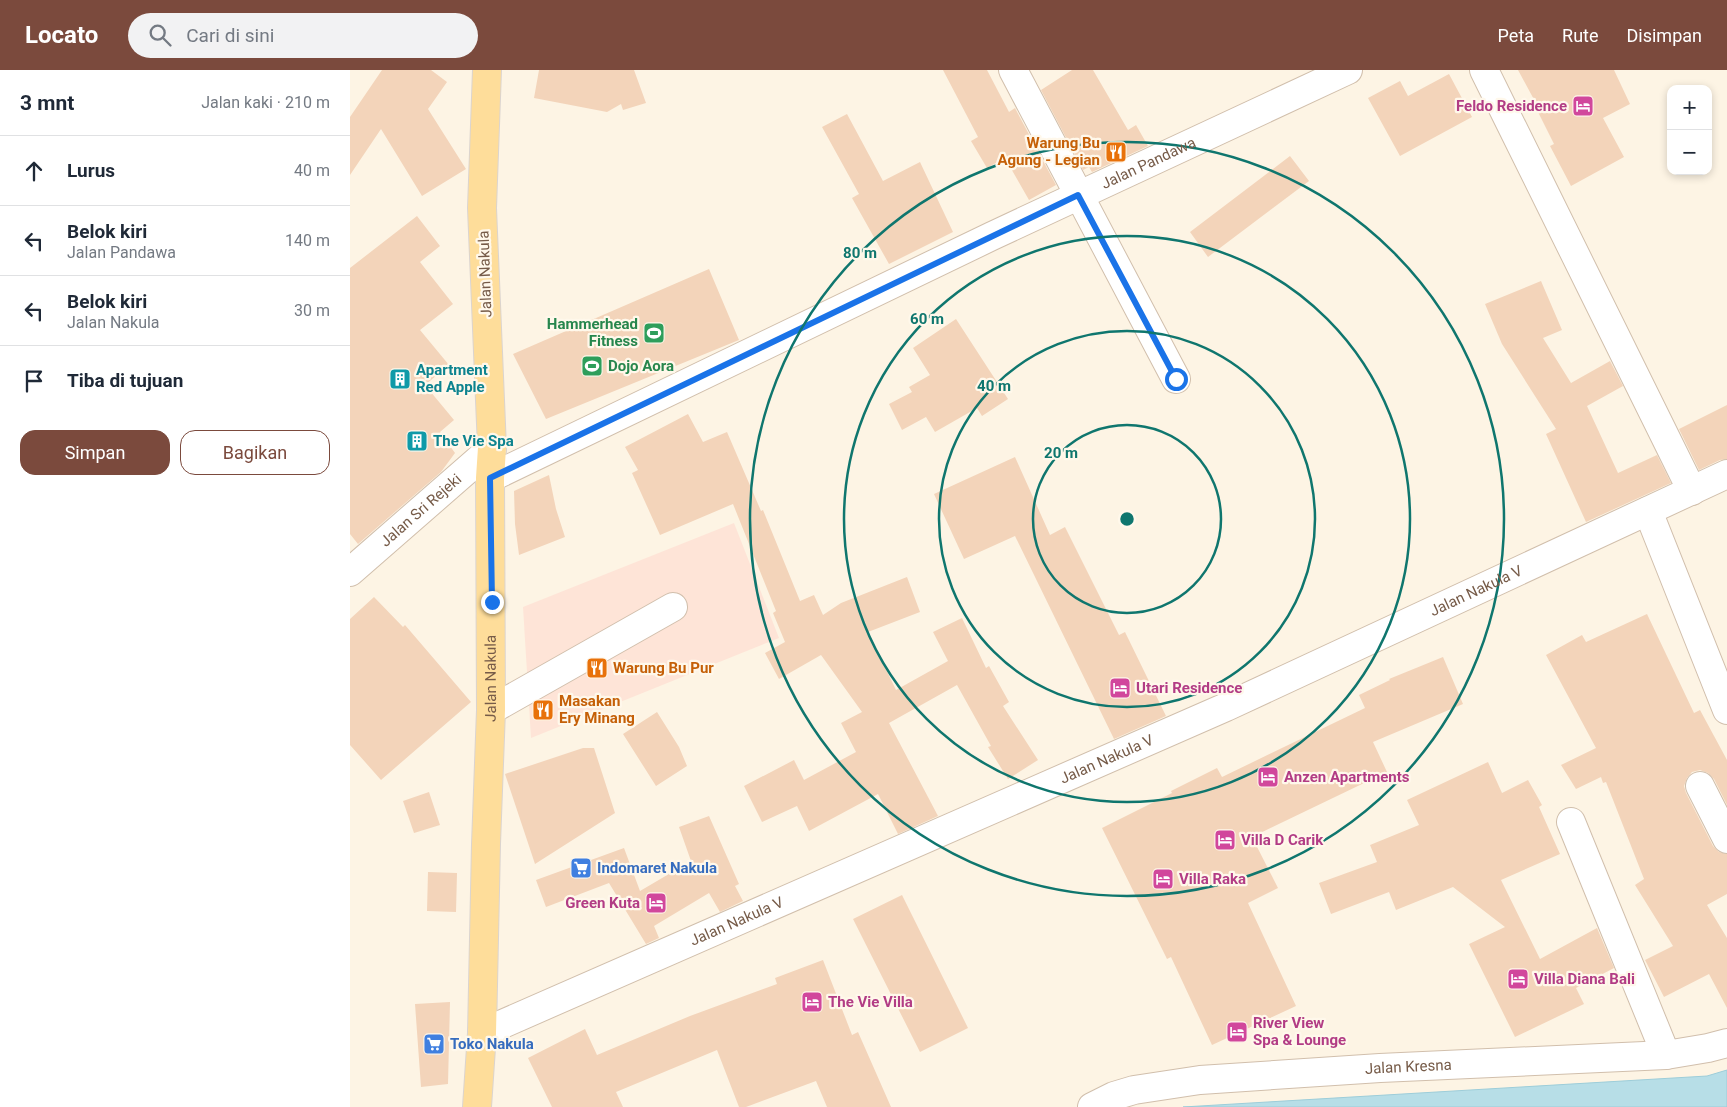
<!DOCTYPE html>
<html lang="id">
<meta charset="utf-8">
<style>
body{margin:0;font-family:Roboto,sans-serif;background:#f2f2f3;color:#1f2937}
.controls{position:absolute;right:15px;top:15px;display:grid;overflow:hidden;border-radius:10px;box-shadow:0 2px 8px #0003}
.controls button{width:45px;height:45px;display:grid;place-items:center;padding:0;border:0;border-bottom:1px solid #e0e1e3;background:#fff;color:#1f2937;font:25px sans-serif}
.stop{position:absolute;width:15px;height:15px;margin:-11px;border:4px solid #1a73e8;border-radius:50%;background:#fff}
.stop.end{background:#1a73e8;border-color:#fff;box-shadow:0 1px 5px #0008}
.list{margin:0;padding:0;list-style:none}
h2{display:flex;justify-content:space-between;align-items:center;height:65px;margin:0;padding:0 20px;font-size:21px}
h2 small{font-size:16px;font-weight:400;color:#747a83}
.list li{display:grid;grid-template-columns:32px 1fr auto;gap:15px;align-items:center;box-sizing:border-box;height:70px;padding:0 20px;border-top:1px solid #e0e1e3}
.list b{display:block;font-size:19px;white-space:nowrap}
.list p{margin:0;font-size:16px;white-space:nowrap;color:#747a83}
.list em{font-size:16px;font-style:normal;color:#747a83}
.actions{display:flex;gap:10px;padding:15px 20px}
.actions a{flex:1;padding:11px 0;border:1px solid #7b4a3d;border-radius:15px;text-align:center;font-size:18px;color:#7b4a3d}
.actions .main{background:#7b4a3d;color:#fff}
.icon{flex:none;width:28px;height:28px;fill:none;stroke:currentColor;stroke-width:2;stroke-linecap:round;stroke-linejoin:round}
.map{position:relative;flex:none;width:1377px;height:1037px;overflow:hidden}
header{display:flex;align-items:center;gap:30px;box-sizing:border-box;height:70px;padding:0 25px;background:#7b4a3d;color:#fff}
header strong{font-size:24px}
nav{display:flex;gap:28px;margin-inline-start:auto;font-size:18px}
.search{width:350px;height:45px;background:#f2f2f3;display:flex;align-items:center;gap:12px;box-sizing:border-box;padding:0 18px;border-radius:28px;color:#747a83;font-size:19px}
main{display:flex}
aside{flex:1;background:#fff}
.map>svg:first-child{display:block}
</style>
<header>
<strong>Locato</strong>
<div class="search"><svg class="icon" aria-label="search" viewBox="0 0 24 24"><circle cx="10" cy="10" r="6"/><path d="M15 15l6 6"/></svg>Cari di sini</div>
<nav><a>Peta</a><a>Rute</a><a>Disimpan</a></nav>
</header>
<main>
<aside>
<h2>3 mnt<small>Jalan kaki · 210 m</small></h2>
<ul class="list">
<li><svg class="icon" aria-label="ahead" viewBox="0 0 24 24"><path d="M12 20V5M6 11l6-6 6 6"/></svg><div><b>Lurus</b></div><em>40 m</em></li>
<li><svg class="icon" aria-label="left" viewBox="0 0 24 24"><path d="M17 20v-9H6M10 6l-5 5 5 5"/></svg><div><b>Belok kiri</b><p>Jalan Pandawa</p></div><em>140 m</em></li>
<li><svg class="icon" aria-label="left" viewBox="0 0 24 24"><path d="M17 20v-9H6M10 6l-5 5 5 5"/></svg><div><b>Belok kiri</b><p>Jalan Nakula</p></div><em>30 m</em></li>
<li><svg class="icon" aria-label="arrive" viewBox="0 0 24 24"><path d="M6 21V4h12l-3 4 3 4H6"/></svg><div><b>Tiba di tujuan</b></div></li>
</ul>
<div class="actions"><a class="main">Simpan</a><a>Bagikan</a></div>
</aside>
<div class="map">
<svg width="1377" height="1037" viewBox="0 0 1377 1037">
<rect width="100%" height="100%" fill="#fdf4e4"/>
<path fill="#fee4d7" d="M 384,453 L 429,568 L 181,668 L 173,537 Z"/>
<path fill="#b7dee7" stroke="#9dcdd9" d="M 1377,1000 L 1377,1037 L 833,1037 L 1357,1006 Z"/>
<path fill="#f3d4ba" d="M 32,0 L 81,0 L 97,12 L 78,39 L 116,99 L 72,126 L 31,59 L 0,105 L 0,47 Z
M 189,0 L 284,0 L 296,33 L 273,40 L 271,34 L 257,42 L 184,28 Z
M 593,0 L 637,0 L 659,42 L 665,38 L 706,115 L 679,130 L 655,88 L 637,98 L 621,71 L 628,67 Z
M 722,0 L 743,0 L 778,60 L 786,55 L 798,76 L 742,102 L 739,97 L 733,100 L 691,20 Z
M 1168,0 L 1264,0 L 1280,34 L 1253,48 L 1274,87 L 1221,116 L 1200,76 L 1204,74 L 1186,38 L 1188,37 Z
M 1099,4 L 1122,47 L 1050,86 L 1018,28 L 1050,11 L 1058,26 Z
M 497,44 L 533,111 L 570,92 L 603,162 L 539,194 L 502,128 L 509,124 L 472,57 Z
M 940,86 L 959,111 L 858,187 L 840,162 Z
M 67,146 L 90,176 L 70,192 L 103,234 L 70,260 L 99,295 L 75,315 L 104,350 L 90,362 L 105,383 L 91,402 L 8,474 L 0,464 L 0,198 Z
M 359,199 L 389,270 L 196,349 L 163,284 Z
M 1191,211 L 1212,260 L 1193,268 L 1221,313 L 1260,291 L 1273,316 L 1237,336 L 1268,403 L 1307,385 L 1321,413 L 1236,452 L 1196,364 L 1206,359 L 1152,274 L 1135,234 Z
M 606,249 L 658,329 L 632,346 L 627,338 L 585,362 L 576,347 L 552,360 L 539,334 L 562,322 L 559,317 L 580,305 L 563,278 Z
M 1377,335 L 1377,389 L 1370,390 L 1349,400 L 1329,359 Z
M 338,344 L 353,372 L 377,362 L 411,441 L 413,440 L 450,531 L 464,525 L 473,545 L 491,533 L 557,507 L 570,542 L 518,562 L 546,620 L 598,591 L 583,562 L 612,548 L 636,598 L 639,596 L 659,632 L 653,636 L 688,690 L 658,709 L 638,677 L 641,676 L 607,615 L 539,653 L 588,746 L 548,764 L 528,724 L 459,761 L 447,736 L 412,752 L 394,716 L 444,690 L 454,710 L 506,682 L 491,653 L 512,642 L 471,585 L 429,609 L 415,583 L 435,572 L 423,543 L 426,541 L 383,434 L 310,465 L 282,403 L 288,400 L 275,377 Z
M 665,387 L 700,465 L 715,457 L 769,565 L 775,562 L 816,646 L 764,669 L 665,466 L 614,489 L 584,424 Z
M 199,405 L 206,439 L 215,467 L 169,485 L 165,454 L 164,421 Z
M 24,527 L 53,557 L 55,555 L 121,632 L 31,710 L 0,675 L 0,549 Z
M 1297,544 L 1344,643 L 1350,640 L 1377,690 L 1377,735 L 1364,709 L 1358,703 L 1350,700 L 1342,702 L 1337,708 L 1334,716 L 1336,723 L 1363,776 L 1369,782 L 1377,784 L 1377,824 L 1357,835 L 1377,868 L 1377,938 L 1359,904 L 1314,927 L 1295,890 L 1323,876 L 1285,815 L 1294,809 L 1256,712 L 1253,713 L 1251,707 L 1226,719 L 1211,695 L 1246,678 L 1196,585 L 1232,565 L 1236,572 Z
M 1093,587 L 1113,634 L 1023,672 L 1037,702 L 902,767 L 928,818 L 898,833 L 946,936 L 862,975 L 821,887 L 817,889 L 752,758 L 822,723 L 821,721 L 867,698 L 872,707 L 1015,638 L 1009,625 L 1040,610 L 1039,609 Z
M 307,642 L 329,677 L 337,696 L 306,716 L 273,664 Z
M 233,678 L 244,678 L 265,743 L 185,794 L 155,704 Z
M 1138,692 L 1152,723 L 1178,710 L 1192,735 L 1189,737 L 1210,784 L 1151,810 L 1190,889 L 1247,858 L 1264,898 L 1226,918 L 1234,934 L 1165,967 L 1119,874 L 1155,857 L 1103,817 L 1046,840 L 1039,822 L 981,844 L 969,813 L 1027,792 L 1020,775 L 1069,755 L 1057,730 Z
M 79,722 L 90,755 L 64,763 L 53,731 Z
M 359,746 L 389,814 L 385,816 L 393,831 L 370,842 L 359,823 L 304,856 L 309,868 L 296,874 L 259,813 L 196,837 L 186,810 L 274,778 L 290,821 L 341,791 L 329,757 Z
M 78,802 L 107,803 L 106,842 L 77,841 Z
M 552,825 L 618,958 L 570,982 L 503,849 Z
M 473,890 L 502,965 L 508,962 L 541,1037 L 477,1037 L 466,1011 L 396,1037 L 389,1037 L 367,980 L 266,1022 L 273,1037 L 202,1037 L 178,988 L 235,959 L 247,985 L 340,946 L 427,914 L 425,908 Z
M 100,932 L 98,1014 L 71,1017 L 65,934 Z"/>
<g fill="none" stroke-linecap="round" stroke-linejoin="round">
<g stroke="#d1bfac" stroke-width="30">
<g id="minor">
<path d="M 663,0 L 826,309"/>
<path d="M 1134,0 L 1342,421"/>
<path id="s1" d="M 140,408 L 642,166 L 998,0"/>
<path d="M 1298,441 L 1377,640"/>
<path id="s2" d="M 0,502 L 142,378"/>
<path d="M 141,640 L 323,537"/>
<path d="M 1350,716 L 1377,769"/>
<path d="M 1221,752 L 1316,985"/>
<path id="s3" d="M 132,963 L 876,637 L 1377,404"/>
<path id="s4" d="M 742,1037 L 764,1026 L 784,1020 L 850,1010 L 1030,998 L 1316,985 L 1358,978 L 1377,973"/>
</g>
</g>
<g stroke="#dbd4cf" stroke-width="30">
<g id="major">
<path id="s5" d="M 127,1037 L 132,963 L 136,774 L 141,640 L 140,408 L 142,378 L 132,138 L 137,0"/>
</g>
</g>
<use href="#minor" stroke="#fff" stroke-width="28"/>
<use href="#major" stroke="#fedd9a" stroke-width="28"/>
</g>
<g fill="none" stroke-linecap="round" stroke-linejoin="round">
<path stroke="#1a73e8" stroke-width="6" d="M 142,532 L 140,408 L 728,125 L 826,309"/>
</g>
<g fill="none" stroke="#0f766e" stroke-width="2.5">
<circle cx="777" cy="449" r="94"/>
<circle cx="777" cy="449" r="188"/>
<circle cx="777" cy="449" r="283"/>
<circle cx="777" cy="449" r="377"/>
</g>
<defs>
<g id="hotel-square" transform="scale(1.125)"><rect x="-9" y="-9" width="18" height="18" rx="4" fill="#d1479c" stroke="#fff8eb"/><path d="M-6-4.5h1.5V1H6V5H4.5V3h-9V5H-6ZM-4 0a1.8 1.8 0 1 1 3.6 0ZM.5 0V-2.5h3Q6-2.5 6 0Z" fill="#fff"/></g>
<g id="restaurant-square" transform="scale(1.125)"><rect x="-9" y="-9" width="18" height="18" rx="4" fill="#e8710a" stroke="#fff8eb"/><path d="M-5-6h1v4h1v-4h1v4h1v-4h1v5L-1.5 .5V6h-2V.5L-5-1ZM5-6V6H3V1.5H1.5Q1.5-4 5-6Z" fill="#fff"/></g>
<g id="stadium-square" transform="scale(1.125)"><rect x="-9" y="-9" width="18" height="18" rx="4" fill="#2e9e5b" stroke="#fff8eb"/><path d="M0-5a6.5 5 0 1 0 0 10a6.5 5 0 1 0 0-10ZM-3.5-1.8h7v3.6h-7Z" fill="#fff"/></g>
<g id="building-square" transform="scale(1.125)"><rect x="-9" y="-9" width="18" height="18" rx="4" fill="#0f9aa8" stroke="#fff8eb"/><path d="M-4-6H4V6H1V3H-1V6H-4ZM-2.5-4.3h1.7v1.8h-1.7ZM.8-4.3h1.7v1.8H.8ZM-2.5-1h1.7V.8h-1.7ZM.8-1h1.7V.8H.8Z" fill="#fff"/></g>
<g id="supermarket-square" transform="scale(1.125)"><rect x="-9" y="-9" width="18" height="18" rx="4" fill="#3f7fe0" stroke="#fff8eb"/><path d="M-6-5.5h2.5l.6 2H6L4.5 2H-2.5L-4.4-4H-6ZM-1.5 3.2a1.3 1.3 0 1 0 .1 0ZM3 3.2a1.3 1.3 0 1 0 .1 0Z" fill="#fff"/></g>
</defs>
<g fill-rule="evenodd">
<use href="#hotel-square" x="1233" y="36"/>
<use href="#restaurant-square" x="766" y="82"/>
<use href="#stadium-square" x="304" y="263"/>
<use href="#stadium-square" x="242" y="296"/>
<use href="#building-square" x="50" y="309"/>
<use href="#building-square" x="67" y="371"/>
<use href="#restaurant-square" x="247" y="598"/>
<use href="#hotel-square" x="770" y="618"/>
<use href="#restaurant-square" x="193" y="640"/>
<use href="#hotel-square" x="918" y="707"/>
<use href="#hotel-square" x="875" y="770"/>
<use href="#supermarket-square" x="231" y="798"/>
<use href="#hotel-square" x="813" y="809"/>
<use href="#hotel-square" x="306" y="833"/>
<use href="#hotel-square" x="1168" y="909"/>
<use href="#hotel-square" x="462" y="932"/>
<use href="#hotel-square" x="887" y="962"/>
<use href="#supermarket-square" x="84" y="974"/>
</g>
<g text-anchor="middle" stroke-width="4.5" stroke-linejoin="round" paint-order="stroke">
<g font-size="15" font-weight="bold" fill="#b23c85" stroke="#fff8eb" text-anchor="start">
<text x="1217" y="41" text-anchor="end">Feldo Residence</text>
<text x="786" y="623">Utari Residence</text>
<text x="934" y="712">Anzen Apartments</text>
<text x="891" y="775">Villa D Carik</text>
<text x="829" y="814">Villa Raka</text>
<text x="290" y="838" text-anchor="end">Green Kuta</text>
<text x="1184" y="914">Villa Diana Bali</text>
<text x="478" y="937">The Vie Villa</text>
<text x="903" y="958">River View<tspan x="903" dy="17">Spa &amp; Lounge</tspan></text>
</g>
<g font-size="15" font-weight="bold" fill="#c56008" stroke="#fff8eb" text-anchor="start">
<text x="750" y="78" text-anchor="end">Warung Bu<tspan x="750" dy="17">Agung - Legian</tspan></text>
<text x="263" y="603">Warung Bu Pur</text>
<text x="209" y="636">Masakan<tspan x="209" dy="17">Ery Minang</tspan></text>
</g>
<g font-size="15" fill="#765b48" stroke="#fff8eb">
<text dy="5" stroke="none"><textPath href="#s1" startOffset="730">Jalan Pandawa</textPath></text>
<text transform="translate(135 204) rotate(-92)" y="5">Jalan Nakula</text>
<text dy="5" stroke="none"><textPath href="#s2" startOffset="94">Jalan Sri Rejeki</textPath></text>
<text dy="5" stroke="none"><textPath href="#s3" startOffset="1088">Jalan Nakula V</textPath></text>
<text dy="5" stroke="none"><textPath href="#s5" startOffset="429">Jalan Nakula</textPath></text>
<text dy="5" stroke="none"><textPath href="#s3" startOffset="682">Jalan Nakula V</textPath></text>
<text dy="5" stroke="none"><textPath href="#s3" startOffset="278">Jalan Nakula V</textPath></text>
<text dy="5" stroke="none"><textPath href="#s4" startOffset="321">Jalan Kresna</textPath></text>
</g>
<g font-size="15" font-weight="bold" fill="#27864d" stroke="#fff8eb" text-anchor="end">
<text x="288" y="259">Hammerhead<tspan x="288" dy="17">Fitness</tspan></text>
<text x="258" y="301" text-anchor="start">Dojo Aora</text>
</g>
<g font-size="15" font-weight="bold" fill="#0d838f" stroke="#fff8eb" text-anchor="start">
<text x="66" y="305">Apartment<tspan x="66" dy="17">Red Apple</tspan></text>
<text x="83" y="376">The Vie Spa</text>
</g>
<g font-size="15" font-weight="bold" fill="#366cbe" stroke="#fff8eb" text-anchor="start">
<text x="247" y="803">Indomaret Nakula</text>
<text x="100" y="979">Toko Nakula</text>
</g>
</g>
<circle cx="777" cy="449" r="8" fill="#0f766e" stroke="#fff8eb" stroke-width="2.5"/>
<g font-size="15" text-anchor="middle" font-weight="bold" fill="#0f766e" stroke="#fff8eb" stroke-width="4.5" stroke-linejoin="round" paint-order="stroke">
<text x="510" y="188">80 m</text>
<text x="577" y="254">60 m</text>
<text x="644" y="321">40 m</text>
<text x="711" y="388">20 m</text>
</g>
</svg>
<div class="controls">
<button>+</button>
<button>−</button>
</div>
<div class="stop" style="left:826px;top:309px"></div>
<div class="stop end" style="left:142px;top:532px"></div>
</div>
</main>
